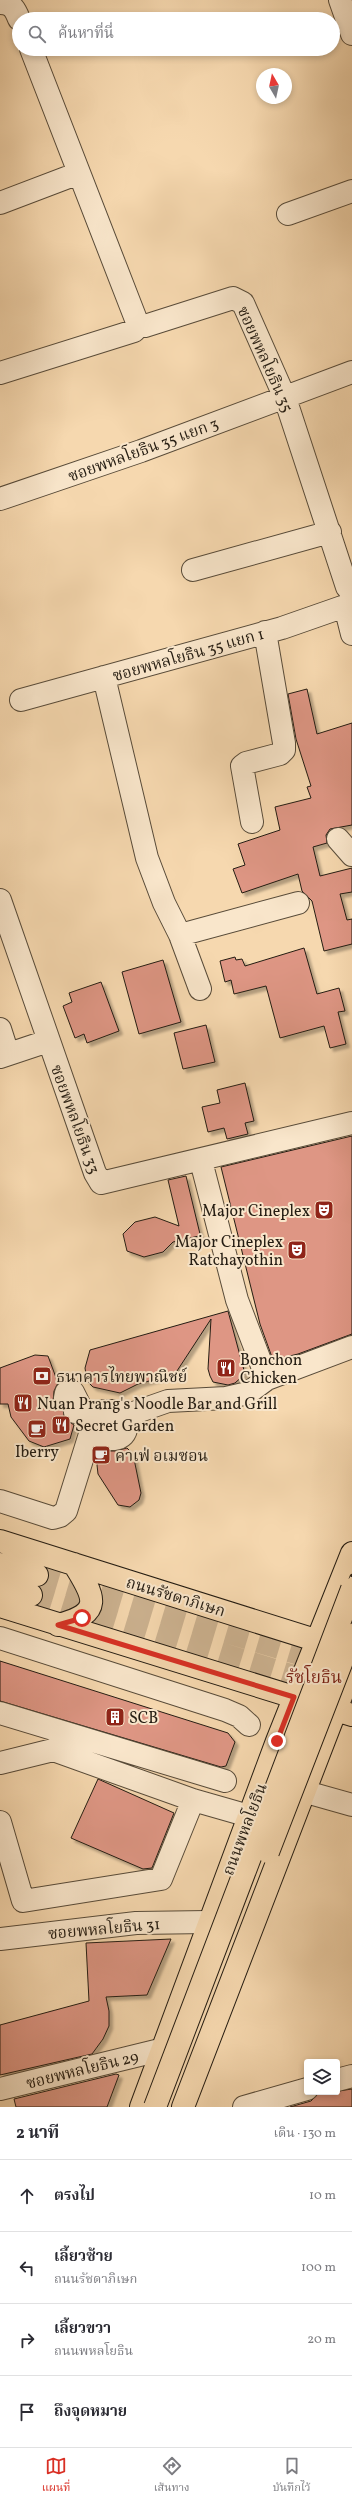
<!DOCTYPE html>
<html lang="th">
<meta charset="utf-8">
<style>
body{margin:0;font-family:Vollkorn,"Noto Serif Thai",serif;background:#f7f7f7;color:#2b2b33}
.controls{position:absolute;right:12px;bottom:12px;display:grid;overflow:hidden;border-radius:4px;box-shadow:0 2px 6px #0003}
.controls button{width:36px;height:36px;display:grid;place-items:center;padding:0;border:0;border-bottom:1px solid #e1e1e2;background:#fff;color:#2b2b33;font:20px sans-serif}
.compass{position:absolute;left:256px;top:68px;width:36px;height:36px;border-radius:50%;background:#fff;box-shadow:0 2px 6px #0003;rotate:351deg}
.stop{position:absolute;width:12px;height:12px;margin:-9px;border:3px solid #d93025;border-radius:50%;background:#fff}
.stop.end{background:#d93025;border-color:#fff;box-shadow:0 1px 4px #0008}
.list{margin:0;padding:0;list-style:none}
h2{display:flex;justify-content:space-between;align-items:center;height:52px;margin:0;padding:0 16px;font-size:17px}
h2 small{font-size:13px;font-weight:400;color:#7c7c81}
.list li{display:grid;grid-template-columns:26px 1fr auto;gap:12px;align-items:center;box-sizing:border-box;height:72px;padding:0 16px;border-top:1px solid #e1e1e2}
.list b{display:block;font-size:15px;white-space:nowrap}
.list p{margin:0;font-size:13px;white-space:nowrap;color:#7c7c81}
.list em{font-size:13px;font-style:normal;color:#7c7c81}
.icon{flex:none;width:22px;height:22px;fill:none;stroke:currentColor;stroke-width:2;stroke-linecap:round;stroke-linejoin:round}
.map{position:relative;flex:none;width:352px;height:2107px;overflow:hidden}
.search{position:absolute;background:#fff;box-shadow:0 2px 6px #0003;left:12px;right:12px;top:12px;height:44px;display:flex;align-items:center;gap:10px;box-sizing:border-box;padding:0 14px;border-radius:22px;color:#7c7c81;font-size:15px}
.sheet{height:340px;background:#fff}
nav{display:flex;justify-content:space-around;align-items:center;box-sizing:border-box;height:56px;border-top:1px solid #e1e1e2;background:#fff;font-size:11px;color:#7c7c81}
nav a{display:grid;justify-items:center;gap:2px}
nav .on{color:#d93025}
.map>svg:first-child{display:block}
</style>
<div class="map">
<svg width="352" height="2107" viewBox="0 0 352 2107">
<defs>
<filter id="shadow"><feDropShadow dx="3.5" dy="3.5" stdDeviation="1" flood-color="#0004"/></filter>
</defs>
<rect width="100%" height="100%" fill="#f6d8af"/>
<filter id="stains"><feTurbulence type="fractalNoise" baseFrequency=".005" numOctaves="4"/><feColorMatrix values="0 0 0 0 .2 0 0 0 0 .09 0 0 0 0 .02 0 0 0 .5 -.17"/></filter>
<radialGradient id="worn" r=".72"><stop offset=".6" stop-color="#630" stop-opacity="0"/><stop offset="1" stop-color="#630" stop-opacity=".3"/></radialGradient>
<path fill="#de9684" stroke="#241c12" filter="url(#shadow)" d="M 307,689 L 317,734 L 352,723 L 352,825 L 330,829 L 326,835 L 327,843 L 313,847 L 320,876 L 352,868 L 352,892 L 340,894 L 347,920 L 352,919 L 352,944 L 324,951 L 312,901 L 302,891 L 298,874 L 242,893 L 233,869 L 245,865 L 238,844 L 280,830 L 275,807 L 311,798 L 307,787 L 311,786 L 296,739 L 288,694 Z
M 304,948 L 317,994 L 339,988 L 345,1011 L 338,1012 L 346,1044 L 330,1048 L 324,1026 L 280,1038 L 266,986 L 234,994 L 231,980 L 225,982 L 220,961 L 235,957 L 236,960 L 242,959 L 245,966 Z
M 163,960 L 181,1022 L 139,1034 L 122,972 Z
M 101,982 L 119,1031 L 87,1043 L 84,1034 L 75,1038 L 63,1006 L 72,1002 L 69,993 Z
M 206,1025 L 215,1062 L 183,1069 L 174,1033 Z
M 245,1083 L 254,1121 L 245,1123 L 248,1134 L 227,1139 L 224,1128 L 208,1132 L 202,1107 L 220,1103 L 217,1090 Z
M 352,1136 L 352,1334 L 298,1354 L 273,1360 L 260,1324 L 221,1167 Z
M 186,1176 L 200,1234 L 203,1235 L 173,1242 L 163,1252 L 144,1257 L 127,1251 L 123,1234 L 135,1222 L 155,1217 L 179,1226 L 168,1180 Z
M 228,1311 L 245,1374 L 235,1383 L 228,1385 L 213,1382 L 210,1376 L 208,1369 L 211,1319 L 175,1374 L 138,1384 L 120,1393 L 93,1387 L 87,1381 L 85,1368 L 90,1350 Z
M 35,1355 L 48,1356 L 58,1383 L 54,1391 L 53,1402 L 63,1410 L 65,1419 L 74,1425 L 70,1439 L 44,1447 L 29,1441 L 11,1417 L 8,1404 L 0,1404 L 0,1368 Z
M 127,1448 L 133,1454 L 141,1493 L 139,1500 L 130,1507 L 118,1505 L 98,1474 L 97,1465 L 100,1454 L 104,1451 L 115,1451 Z
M 0,1661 L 228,1733 L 235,1742 L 226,1766 L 221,1767 L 0,1701 Z
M 98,1779 L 174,1813 L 152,1868 L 143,1869 L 71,1838 Z
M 171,1939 L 147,1995 L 106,1997 L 109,2011 L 109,2026 L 103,2039 L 92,2054 L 0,2075 L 0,2025 L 89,2001 L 86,1943 Z
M 116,2074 L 119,2075 L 107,2107 L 16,2107 L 14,2099 Z
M 352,2089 L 352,2107 L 290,2107 L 311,2101 L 318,2094 Z"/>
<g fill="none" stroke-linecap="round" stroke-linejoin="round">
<path stroke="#ccb290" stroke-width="22" stroke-dasharray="22 11" stroke-linecap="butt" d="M 37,1575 L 329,1663
M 31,1595 L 320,1684"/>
<g stroke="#584b39" stroke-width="24">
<path id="minor" d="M 340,0 L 352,34
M 0,3 C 12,3 15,9 19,19
M 31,49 L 137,322 L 145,326 L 233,298 L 243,303 L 285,398 L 347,587 L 352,593
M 0,203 L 79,173
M 288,214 L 352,191
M 0,373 L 134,331 L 140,325
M 0,499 L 141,451 L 352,372
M 193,570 L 330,532
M 345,606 L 352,634
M 104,677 L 147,858 L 164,903 L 180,935 L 200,989
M 21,700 L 282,628 L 345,606 L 352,600
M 252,822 L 242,766 L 246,763 L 280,754 L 284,750 L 284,743 L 265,632
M 338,839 L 352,855
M 0,900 L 95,1173 L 101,1183 L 352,1123
M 180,935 L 298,903
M 0,1029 L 8,1054
M 0,1057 L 48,1041
M 201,1161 L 237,1300 L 267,1379
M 65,1398 L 66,1393 L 73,1392 L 79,1404 L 75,1412
M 125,1416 L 168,1401 L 226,1398 L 248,1393 L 267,1379 L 352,1347
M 0,1501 L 53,1518 L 60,1516 L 66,1511 L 90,1434 C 97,1436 107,1440 114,1439 C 131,1437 128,1419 119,1411 L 103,1411 L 93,1419
M 0,1638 L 225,1710 L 239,1716 L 249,1725
M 0,1713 L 225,1781
M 0,1763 L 53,1750 L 193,1800 L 249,1816
M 306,1792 L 352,1805
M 0,1822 L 23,1901 L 161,1879 L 193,1800
M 0,1939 L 136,1923 L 208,1922
M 337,2080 L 352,2076
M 0,2089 L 164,2049
M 244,2107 L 307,2089"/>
</g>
<g stroke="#241c12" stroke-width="24">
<path id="major" d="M 0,1541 L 331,1645
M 0,1564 L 37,1575
M 0,1585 L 31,1595
M 0,1606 L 352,1715
M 58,1625 C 104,1613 95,1597 74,1564
M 141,2107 L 277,1741 L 352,1553
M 183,2107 L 352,1668"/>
</g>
<use href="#minor" stroke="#f9e6cb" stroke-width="22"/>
<use href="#major" stroke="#f6d8af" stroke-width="22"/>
<g stroke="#241c12" stroke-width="4.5">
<path id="rail" d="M 150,2107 L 352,1576
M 161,2107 L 352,1605"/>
</g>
<use href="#rail" stroke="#f9e6cb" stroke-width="3" stroke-dasharray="9" stroke-linecap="butt"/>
<g stroke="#241c12" stroke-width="24" stroke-linecap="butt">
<path id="major-bridge" d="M 268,1852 L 352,1635
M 155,2107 L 352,1589"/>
</g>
<use href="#major-bridge" stroke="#f6d8af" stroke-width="22"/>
</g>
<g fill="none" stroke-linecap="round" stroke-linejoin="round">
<path stroke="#d93025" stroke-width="5" d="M 82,1618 L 58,1625 L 294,1697 L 277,1741"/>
</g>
<defs>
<g id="theatre-square" transform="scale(1)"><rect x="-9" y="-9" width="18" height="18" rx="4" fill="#8f2418" stroke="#f9e6cb"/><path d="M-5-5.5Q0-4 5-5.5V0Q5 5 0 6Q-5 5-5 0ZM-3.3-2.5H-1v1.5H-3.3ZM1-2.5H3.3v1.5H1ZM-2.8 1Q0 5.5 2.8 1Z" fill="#fff"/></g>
<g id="restaurant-square" transform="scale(1)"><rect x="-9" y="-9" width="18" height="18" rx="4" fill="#8f2418" stroke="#f9e6cb"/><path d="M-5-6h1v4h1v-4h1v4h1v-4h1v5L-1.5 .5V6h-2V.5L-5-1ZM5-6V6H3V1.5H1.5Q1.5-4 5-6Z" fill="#fff"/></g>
<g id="bank-square" transform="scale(1)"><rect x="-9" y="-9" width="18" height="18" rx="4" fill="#8f2418" stroke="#f9e6cb"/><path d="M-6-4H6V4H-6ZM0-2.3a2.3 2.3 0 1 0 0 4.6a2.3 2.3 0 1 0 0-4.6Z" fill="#fff"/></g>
<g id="cafe-square" transform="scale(1)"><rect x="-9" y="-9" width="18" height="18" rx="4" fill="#8f2418" stroke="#f9e6cb"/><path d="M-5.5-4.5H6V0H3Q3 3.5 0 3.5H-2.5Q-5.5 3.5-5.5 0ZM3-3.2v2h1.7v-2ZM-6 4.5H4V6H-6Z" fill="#fff"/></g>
<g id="building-square" transform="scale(1)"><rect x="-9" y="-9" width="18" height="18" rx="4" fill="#8f2418" stroke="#f9e6cb"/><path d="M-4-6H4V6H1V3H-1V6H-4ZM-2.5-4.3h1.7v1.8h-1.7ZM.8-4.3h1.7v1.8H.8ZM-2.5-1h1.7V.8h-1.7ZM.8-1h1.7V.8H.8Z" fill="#fff"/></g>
</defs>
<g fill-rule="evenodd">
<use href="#theatre-square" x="324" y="1210"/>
<use href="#theatre-square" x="297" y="1250"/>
<use href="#restaurant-square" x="226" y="1368"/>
<use href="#bank-square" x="42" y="1376"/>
<use href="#restaurant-square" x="23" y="1403"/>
<use href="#restaurant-square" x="61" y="1425"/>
<use href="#cafe-square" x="37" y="1429"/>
<use href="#cafe-square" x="101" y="1455"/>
<use href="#building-square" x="115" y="1717"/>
</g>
<g text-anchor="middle" stroke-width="4" stroke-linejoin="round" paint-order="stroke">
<g font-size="16" fill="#241c12" stroke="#f9e6cb">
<text transform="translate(266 359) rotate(66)" y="6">ซอยพหลโยธิน 35</text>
<text transform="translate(143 449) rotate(-20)" y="6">ซอยพหลโยธิน 35 แยก 3</text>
<text transform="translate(188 654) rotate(-16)" y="6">ซอยพหลโยธิน 35 แยก 1</text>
<text transform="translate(76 1119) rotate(70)" y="6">ซอยพหลโยธิน 33</text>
<text transform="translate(176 1596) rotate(17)" y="6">ถนนรัชดาภิเษก</text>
<text transform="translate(244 1829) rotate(-69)" y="6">ถนนพหลโยธิน</text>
<text transform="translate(104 1928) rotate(-5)" y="6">ซอยพหลโยธิน 31</text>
<text transform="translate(82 2069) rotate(-14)" y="6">ซอยพหลโยธิน 29</text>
</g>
<g font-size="16" fill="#241c12" stroke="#f9e6cb" text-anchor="start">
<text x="310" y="1216" text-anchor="end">Major Cineplex</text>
<text x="283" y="1247" text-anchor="end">Major Cineplex<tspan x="283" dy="18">Ratchayothin</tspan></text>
<text x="240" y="1365">Bonchon<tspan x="240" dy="18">Chicken</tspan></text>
<text x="56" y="1382">ธนาคารไทยพาณิชย์</text>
<text x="37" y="1409">Nuan Prang's Noodle Bar and Grill</text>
<text x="75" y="1431">Secret Garden</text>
<text x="37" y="1457" text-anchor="middle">Iberry</text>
<text x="115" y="1461">คาเฟ่ อเมซอน</text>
<text x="129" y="1723">SCB</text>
</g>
<g font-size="17" fill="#7a1f14" stroke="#f9e6cb">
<text x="314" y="1683">รัชโยธิน</text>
</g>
</g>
<rect width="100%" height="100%" filter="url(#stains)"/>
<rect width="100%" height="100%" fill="url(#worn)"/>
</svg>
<div class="controls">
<button><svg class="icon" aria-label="layers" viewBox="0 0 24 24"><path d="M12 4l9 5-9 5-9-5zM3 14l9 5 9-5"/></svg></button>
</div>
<svg class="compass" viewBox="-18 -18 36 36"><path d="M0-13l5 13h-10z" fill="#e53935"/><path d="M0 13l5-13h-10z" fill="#7c7c81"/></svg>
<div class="stop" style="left:82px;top:1618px"></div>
<div class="stop end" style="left:277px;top:1741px"></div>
<div class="search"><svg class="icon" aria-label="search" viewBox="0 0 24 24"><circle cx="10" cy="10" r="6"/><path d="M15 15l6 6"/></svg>ค้นหาที่นี่</div>
</div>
<section class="sheet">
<h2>2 นาที<small>เดิน · 130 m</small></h2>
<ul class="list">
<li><svg class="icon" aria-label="ahead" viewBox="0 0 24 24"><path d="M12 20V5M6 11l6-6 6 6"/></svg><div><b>ตรงไป</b></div><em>10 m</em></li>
<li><svg class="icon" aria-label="left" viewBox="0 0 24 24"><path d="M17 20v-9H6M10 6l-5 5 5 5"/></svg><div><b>เลี้ยวซ้าย</b><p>ถนนรัชดาภิเษก</p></div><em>100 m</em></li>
<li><svg class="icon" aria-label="right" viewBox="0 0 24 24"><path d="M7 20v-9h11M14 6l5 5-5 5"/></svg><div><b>เลี้ยวขวา</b><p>ถนนพหลโยธิน</p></div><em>20 m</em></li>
<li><svg class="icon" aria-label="arrive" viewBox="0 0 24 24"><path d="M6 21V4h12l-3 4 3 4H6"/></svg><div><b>ถึงจุดหมาย</b></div></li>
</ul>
</section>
<nav>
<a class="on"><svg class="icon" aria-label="map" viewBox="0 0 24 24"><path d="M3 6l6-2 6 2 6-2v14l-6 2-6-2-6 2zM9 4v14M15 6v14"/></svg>แผนที่</a>
<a><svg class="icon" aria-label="directions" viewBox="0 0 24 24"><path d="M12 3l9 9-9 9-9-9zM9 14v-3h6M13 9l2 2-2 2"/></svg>เส้นทาง</a>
<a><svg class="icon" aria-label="saved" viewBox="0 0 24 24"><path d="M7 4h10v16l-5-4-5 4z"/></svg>บันทึกไว้</a>
</nav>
